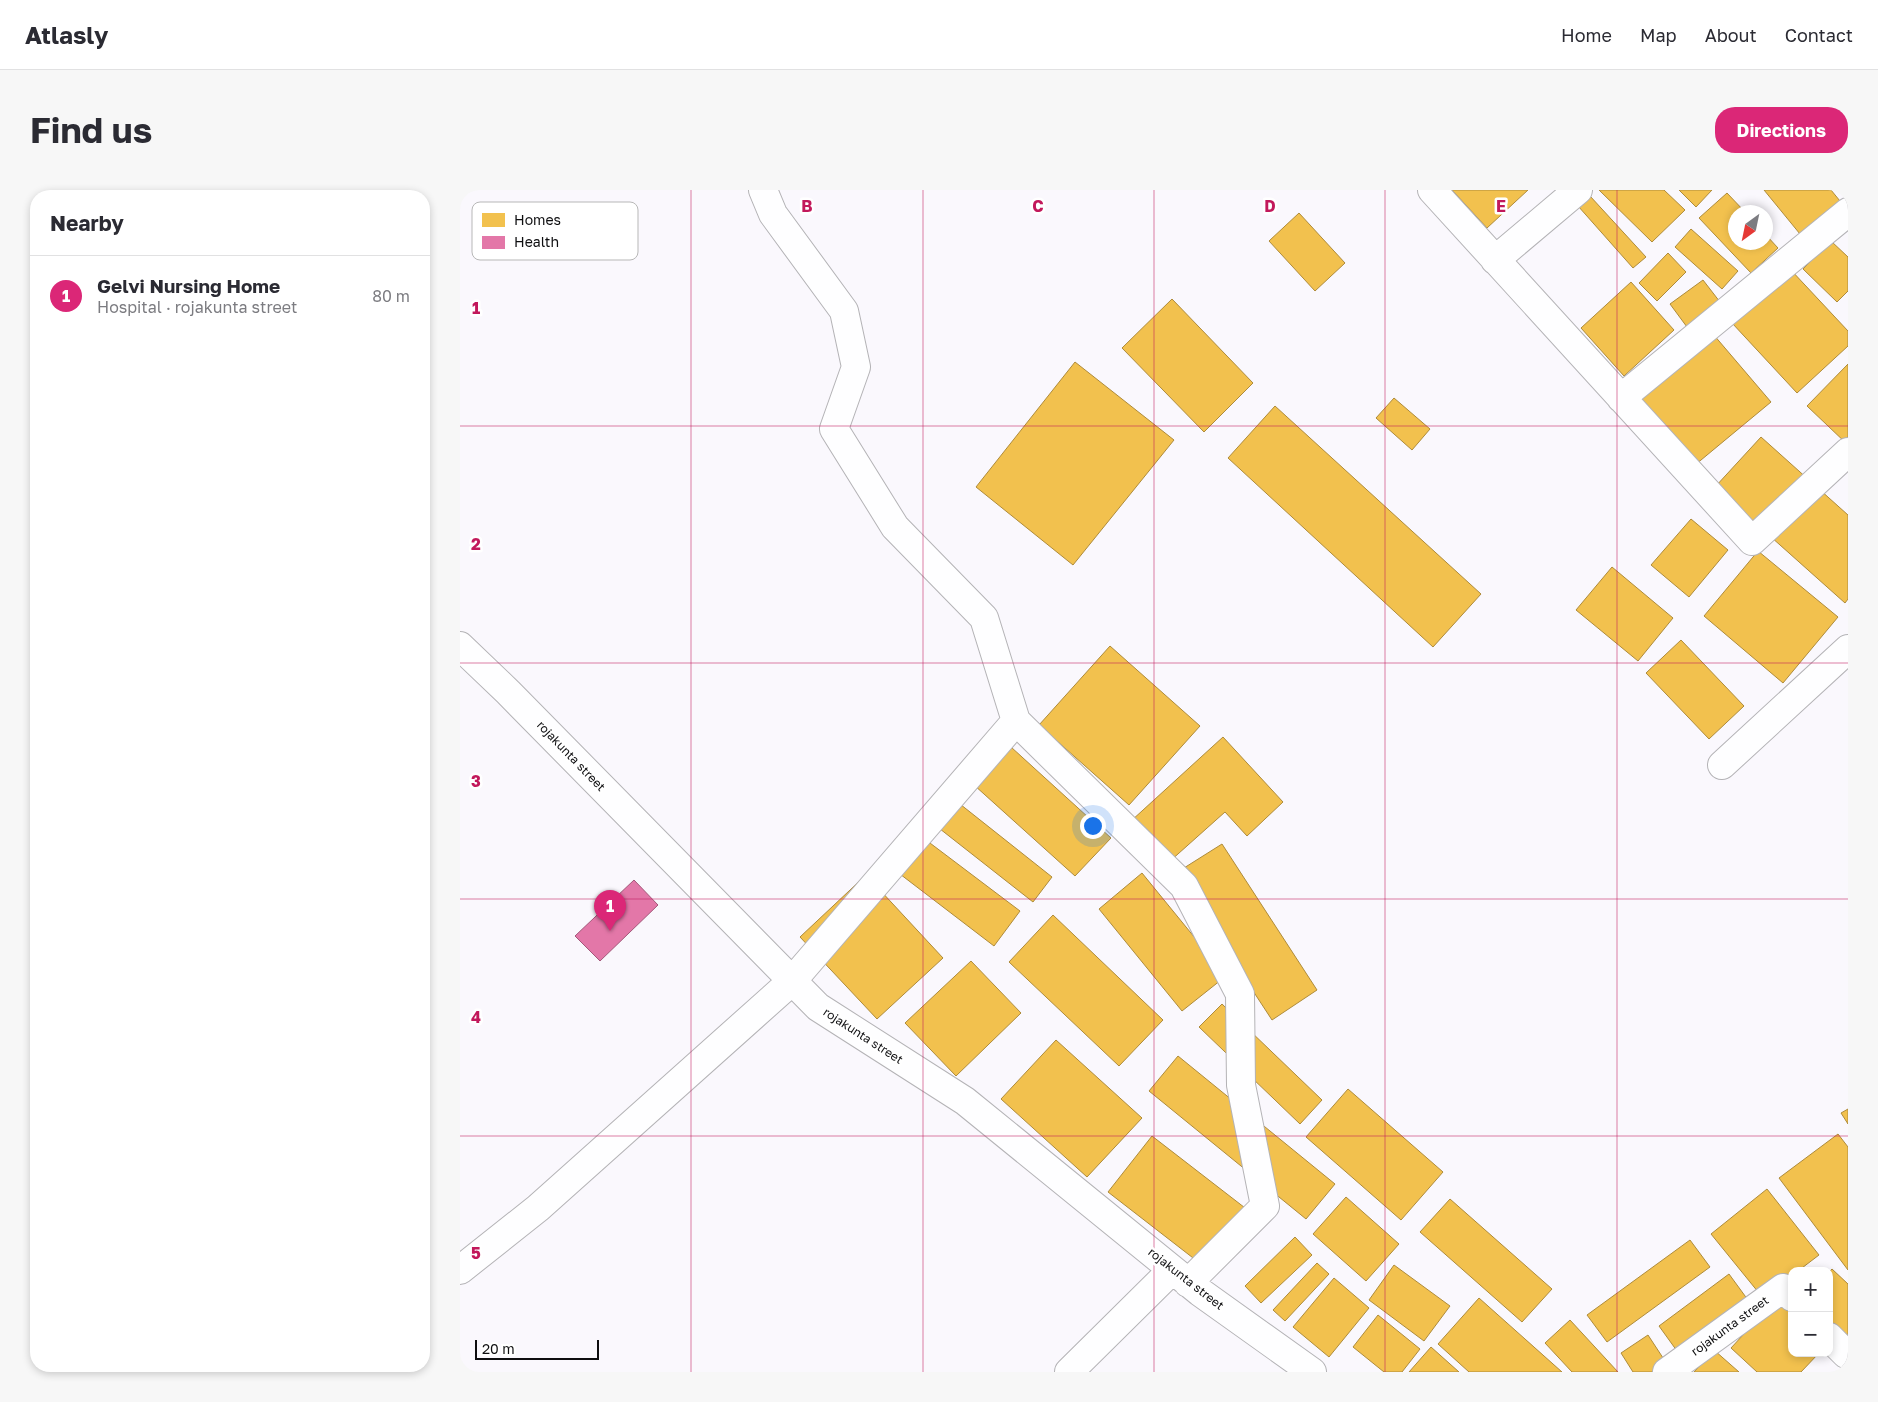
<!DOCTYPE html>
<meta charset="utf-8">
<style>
body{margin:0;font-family:"Golos Text",sans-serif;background:#f7f7f7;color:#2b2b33}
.controls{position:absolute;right:15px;bottom:15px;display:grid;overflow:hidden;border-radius:10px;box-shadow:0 2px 8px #0003}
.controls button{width:45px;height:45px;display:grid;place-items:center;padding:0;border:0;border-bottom:1px solid #e1e1e2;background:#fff;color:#2b2b33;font:25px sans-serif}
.compass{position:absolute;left:1268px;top:15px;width:45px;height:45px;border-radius:50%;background:#fff;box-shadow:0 2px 8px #0003;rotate:213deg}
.scale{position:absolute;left:15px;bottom:12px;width:124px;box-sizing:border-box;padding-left:5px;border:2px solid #0e0e10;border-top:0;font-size:14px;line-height:18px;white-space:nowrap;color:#0e0e10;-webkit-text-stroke:4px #fff;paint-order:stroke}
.you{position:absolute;left:632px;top:635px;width:18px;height:18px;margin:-12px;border:4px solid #fff;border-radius:50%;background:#1a73e8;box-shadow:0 0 0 8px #1a73e833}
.badge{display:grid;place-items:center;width:32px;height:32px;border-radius:50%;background:#db2777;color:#fff;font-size:16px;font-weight:700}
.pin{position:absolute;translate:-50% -41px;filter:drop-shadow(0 1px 2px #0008)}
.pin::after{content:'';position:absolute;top:26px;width:18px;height:15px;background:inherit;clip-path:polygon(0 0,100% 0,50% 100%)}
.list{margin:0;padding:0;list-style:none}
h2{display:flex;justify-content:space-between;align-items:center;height:65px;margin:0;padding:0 20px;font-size:21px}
h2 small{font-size:16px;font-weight:400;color:#7c7c81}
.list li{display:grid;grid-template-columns:32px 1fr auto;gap:15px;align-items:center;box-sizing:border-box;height:80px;padding:0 20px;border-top:1px solid #e1e1e2}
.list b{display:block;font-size:19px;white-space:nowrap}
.list p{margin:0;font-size:16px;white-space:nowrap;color:#7c7c81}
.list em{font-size:16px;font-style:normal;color:#7c7c81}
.map{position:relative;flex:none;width:1388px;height:1182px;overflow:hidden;border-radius:20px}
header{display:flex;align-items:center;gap:30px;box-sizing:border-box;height:70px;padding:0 25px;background:#fff;border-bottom:1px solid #e1e1e2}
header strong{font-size:24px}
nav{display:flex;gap:28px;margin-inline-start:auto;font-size:18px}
.intro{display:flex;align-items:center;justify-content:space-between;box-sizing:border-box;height:120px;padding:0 30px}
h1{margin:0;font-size:35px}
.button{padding:12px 22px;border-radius:20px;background:#db2777;color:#fff;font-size:18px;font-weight:700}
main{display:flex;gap:30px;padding:0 30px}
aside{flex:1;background:#fff;border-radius:20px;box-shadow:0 2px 8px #0003}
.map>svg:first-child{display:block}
</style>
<header>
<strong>Atlasly</strong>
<nav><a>Home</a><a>Map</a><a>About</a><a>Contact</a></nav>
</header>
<div class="intro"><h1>Find us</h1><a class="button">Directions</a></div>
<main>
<aside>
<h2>Nearby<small></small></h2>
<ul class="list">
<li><span class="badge">1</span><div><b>Gelvi Nursing Home</b><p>Hospital · rojakunta street</p></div><em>80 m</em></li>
</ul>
</aside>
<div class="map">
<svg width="1388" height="1182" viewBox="0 0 1388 1182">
<rect width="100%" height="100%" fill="#faf8fd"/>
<path fill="#f2c14e" stroke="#ae8b3b" d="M 992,0 L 1068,0 L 1027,38 Z
M 1139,0 L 1204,0 L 1225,20 L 1192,52 Z
M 1219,0 L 1252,0 L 1236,17 Z
M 1304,0 L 1371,0 L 1380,11 L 1340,44 Z
M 1267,3 L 1285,22 L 1276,22 L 1276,52 L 1306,52 L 1306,45 L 1318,58 L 1291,83 L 1239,28 Z
M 1130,6 L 1186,67 L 1173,78 L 1118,16 Z
M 839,23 L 885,73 L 855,101 L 809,51 Z
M 1231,39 L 1278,81 L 1262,99 L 1215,57 Z
M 1371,51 L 1388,67 L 1388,101 L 1377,112 L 1343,79 Z
M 1208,63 L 1226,82 L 1197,111 L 1179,93 Z
M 1330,79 L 1388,141 L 1388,156 L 1337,203 L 1272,133 Z
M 1243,90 L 1260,112 L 1227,137 L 1210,114 Z
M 1171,92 L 1214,140 L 1164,186 L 1121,138 Z
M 712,109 L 793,193 L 744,242 L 662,158 Z
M 1253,144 L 1311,212 L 1235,275 L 1178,207 Z
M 615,172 L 714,250 L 613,375 L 516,297 Z
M 1388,174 L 1388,255 L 1347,216 Z
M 934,208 L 970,239 L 952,260 L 916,228 Z
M 815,216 L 1021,404 L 973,457 L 768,268 Z
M 1301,247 L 1388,325 L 1388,409 L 1385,413 L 1255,297 Z
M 1231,329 L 1268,360 L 1229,407 L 1191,375 Z
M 1298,361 L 1378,427 L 1323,493 L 1244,426 Z
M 1152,377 L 1213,428 L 1178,471 L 1116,420 Z
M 1221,450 L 1284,516 L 1249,549 L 1186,483 Z
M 650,456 L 740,536 L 669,615 L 579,535 Z
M 540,547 L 651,648 L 615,686 L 504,586 Z
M 763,547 L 823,612 L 787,646 L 765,622 L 709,672 L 671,631 Z
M 481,599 L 592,687 L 573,712 L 461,624 Z
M 462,647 L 560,721 L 534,756 L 436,681 Z
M 762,654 L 857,800 L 812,830 L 716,683 Z
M 682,683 L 766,786 L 722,821 L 639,719 Z
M 406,685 L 483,768 L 417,829 L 340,747 Z
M 593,725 L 703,830 L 659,876 L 549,772 Z
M 511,771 L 561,823 L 496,886 L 445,833 Z
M 762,814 L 862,910 L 840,934 L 739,837 Z
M 596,850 L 682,928 L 627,987 L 541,909 Z
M 718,866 L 875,994 L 846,1029 L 689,901 Z
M 888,899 L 983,982 L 941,1030 L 846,947 Z
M 1388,919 L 1388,934 L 1381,923 Z
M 1378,944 L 1388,957 L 1388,1080 L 1319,988 Z
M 692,946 L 789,1021 L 746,1078 L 648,1002 Z
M 1307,999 L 1359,1065 L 1338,1081 L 1332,1081 L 1332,1086 L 1303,1108 L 1251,1044 Z
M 886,1007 L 939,1054 L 906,1091 L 853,1044 Z
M 990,1009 L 1092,1099 L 1062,1132 L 960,1042 Z
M 835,1047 L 852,1065 L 801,1113 L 785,1096 Z
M 1230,1050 L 1250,1077 L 1147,1152 L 1127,1125 Z
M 857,1073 L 869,1084 L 825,1131 L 813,1120 Z
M 934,1075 L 990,1116 L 964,1151 L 909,1110 Z
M 1372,1079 L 1388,1094 L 1388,1152 L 1369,1135 L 1369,1082 Z
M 1269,1084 L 1288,1110 L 1217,1161 L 1199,1136 Z
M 874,1088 L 909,1118 L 869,1167 L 833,1137 Z
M 1319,1106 L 1332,1118 L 1332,1163 L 1359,1163 L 1341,1182 L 1297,1182 L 1271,1158 Z
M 1019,1108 L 1102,1182 L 1009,1182 L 978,1154 Z
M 918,1125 L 960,1159 L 942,1182 L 924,1182 L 893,1157 Z
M 1110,1130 L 1158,1182 L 1112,1182 L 1085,1153 Z
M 1188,1145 L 1207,1174 L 1193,1182 L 1173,1182 L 1161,1163 Z
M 971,1157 L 999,1182 L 949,1182 Z
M 1254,1160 L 1279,1182 L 1234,1182 Z"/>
<path fill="#e377a8" stroke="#a3587a" d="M 174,690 L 198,715 L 140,771 L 115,746 Z"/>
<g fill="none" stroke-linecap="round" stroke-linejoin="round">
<g stroke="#b4b3b6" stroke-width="30">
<path id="minor" d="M 303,0 L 313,24 L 384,121 L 396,177 L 374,239 L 435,337 L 524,428 L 556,531 L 724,696 L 780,804 L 781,895 L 805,1016 L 728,1093
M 972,0 L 1292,351 L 1388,262
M 1035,70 L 1118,0
M 1161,208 L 1388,22
M 0,456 L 48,502 L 358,817 L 505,911 L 740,1102 L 852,1182
M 1262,575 L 1388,459
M 0,1080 L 78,1018 L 332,791 L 556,531
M 1369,1147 L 1386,1164 L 1388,1164
M 609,1182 L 712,1080
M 1207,1182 L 1323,1098 L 1332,1107"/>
</g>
<use href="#minor" stroke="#fefeff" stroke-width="28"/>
</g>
<path fill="none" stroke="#c2185b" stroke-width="1" stroke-opacity="0.55" d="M 231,0 L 231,1182M 463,0 L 463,1182M 694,0 L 694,1182M 925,0 L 925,1182M 1157,0 L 1157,1182M 0,236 L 1388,236M 0,473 L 1388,473M 0,709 L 1388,709M 0,946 L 1388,946"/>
<g text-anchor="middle" stroke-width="5" stroke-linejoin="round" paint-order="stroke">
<g font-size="12" fill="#0e0e10" stroke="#fff">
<text transform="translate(111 566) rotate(46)" y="4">rojakunta street</text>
<text transform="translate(403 846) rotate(33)" y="4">rojakunta street</text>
<text transform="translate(726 1089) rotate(38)" y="4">rojakunta street</text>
<text transform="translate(1270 1136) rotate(-36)" y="4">rojakunta street</text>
</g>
</g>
<rect x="12" y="12" width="166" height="58" rx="8" fill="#fff" stroke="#b7b7b7" stroke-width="1"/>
<rect x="22" y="23" width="23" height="14" fill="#f2c14e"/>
<rect x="22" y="46" width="23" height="13" fill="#e377a8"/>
<g font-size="14" fill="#0e0e10">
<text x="54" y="35">Homes</text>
<text x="54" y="57">Health</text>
</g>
<g font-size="16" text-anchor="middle" font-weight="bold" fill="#c2185b" stroke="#fff" stroke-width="5" stroke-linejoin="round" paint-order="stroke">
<text x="347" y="22">B</text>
<text x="578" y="22">C</text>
<text x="810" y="22">D</text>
<text x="1041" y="22">E</text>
<text x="16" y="124">1</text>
<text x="16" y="360">2</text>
<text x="16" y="597">3</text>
<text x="16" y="833">4</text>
<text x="16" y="1069">5</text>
</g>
</svg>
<div class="controls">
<button>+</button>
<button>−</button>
</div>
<svg class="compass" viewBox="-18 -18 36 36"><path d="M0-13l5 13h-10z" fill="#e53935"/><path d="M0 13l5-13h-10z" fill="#7c7c81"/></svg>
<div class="scale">20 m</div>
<div class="you"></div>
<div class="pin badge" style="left:150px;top:741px">1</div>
</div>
</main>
